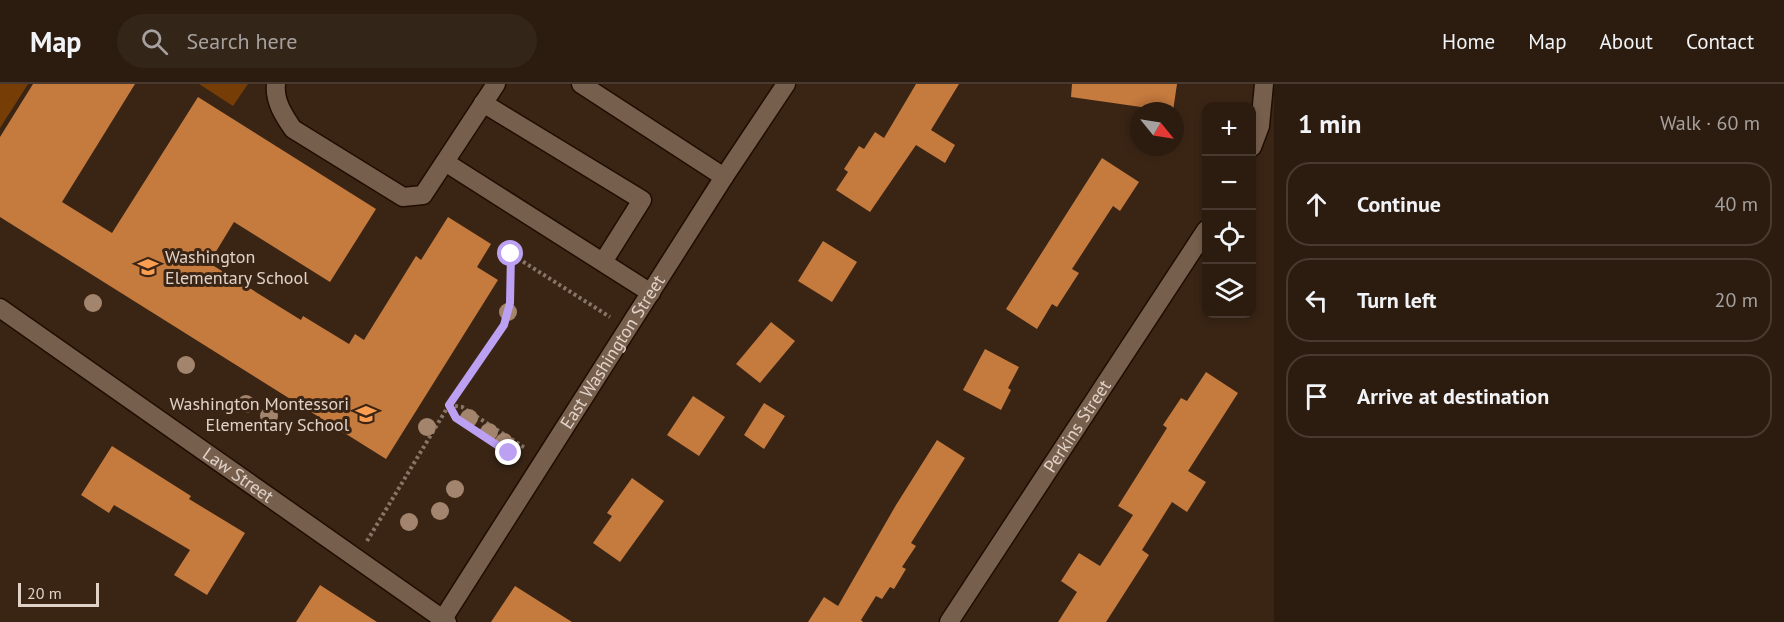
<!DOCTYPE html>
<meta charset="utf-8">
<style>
body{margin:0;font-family:"PT Sans",sans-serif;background:#342519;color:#f1f3f6}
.controls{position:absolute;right:18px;top:18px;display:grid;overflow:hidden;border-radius:12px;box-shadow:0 3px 9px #0003}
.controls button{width:54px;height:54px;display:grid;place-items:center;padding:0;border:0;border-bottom:2px solid #483a30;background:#2c1c10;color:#f1f3f6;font:30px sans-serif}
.compass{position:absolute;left:1130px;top:18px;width:54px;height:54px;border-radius:50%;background:#2c1c10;box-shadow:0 3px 9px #0003;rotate:120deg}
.scale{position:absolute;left:18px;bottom:15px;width:81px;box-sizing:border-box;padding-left:6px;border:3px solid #e1d2c8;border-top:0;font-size:16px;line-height:21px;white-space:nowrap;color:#e1d2c8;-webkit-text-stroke:4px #3a2515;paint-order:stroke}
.stop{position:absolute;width:18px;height:18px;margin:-14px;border:4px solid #bca0f2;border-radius:50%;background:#fff}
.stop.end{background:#bca0f2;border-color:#fff;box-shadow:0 2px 6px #0008}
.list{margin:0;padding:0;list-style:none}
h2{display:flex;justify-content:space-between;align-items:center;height:78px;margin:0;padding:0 24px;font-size:26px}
h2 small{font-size:20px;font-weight:400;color:#a6a19f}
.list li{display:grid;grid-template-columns:39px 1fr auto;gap:18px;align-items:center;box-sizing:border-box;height:84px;margin:0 12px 12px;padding:0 12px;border:2px solid #483a30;border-radius:24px}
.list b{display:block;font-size:22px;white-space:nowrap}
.list em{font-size:20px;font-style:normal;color:#a6a19f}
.icon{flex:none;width:33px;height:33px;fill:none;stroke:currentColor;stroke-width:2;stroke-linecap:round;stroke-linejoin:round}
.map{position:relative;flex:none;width:1274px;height:538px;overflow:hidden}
header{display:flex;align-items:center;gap:36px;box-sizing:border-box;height:84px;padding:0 30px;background:#2c1c10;border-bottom:2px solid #483a30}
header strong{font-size:28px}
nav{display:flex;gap:33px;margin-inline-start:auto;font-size:21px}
.search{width:420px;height:54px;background:#342519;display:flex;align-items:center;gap:15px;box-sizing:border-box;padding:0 21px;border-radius:33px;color:#a6a19f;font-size:22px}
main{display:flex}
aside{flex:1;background:#2c1c10}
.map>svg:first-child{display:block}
</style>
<header>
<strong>Map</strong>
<div class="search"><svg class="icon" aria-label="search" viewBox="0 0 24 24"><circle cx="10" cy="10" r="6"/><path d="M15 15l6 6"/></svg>Search here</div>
<nav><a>Home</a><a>Map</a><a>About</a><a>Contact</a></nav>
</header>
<main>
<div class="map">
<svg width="1274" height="538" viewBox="0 0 1274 538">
<rect width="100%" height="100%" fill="#3a2515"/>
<path fill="#763e06" d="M 0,0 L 28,0 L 0,44 Z
M 199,0 L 248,0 L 233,22 Z"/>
<path fill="#c57a3e" d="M 33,0 L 135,0 L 62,118 L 112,149 L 198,13 L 376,125 L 330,198 L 234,138 L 209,179 L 301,236 L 303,232 L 349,260 L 355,250 L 364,256 L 416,172 L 421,176 L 448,133 L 491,160 L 477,183 L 498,196 L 386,375 L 0,133 L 0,53 Z
M 916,0 L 959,0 L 931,46 L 955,61 L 945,79 L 916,61 L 870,128 L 836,106 L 848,88 L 844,85 L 859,62 L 864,65 L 875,48 L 884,54 Z
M 1072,0 L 1177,0 L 1173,27 L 1140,27 L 1141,23 L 1071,13 Z
M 1102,74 L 1139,98 L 1120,127 L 1113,122 L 1072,185 L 1079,189 L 1057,223 L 1052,220 L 1037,245 L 1006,225 Z
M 823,157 L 857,178 L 832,218 L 798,197 Z
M 771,238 L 795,257 L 760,299 L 736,280 Z
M 985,265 L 1019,283 L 1008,304 L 1011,306 L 1001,326 L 963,306 Z
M 1206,288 L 1238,309 L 1188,387 L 1206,398 L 1187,428 L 1172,418 L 1142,466 L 1149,471 L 1106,538 L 1058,538 L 1077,508 L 1061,497 L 1079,469 L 1100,482 L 1133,431 L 1118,422 L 1167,344 L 1163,341 L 1181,314 L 1187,317 Z
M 693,312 L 725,333 L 699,372 L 667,351 Z
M 764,319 L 785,332 L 764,365 L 744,351 Z
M 937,356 L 965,374 L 911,459 L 916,462 L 902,483 L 906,485 L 894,505 L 890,503 L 882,515 L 876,512 L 861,536 L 863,538 L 808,538 L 824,513 L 838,522 L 896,421 Z
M 112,362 L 191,412 L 189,415 L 245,449 L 207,511 L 174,491 L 190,466 L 114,421 L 109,429 L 81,411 Z
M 632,394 L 664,417 L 620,478 L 593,459 L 612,432 L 607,429 Z
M 320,501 L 377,538 L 296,538 Z
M 515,502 L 572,538 L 491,538 Z"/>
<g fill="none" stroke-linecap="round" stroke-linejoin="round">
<g stroke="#200d01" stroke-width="21">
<g id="minor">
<path d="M 276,0 C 274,17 284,32 293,45 L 403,113 L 423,111 L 496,0"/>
<path d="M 581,0 L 724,93"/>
<path d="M 483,19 L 642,116 L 603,178"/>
<path d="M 1252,63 L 1260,42 L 1264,0"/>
<path d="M 445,78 L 651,209"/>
<path id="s1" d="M 0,224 L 447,538"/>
<path id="s2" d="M 441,538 L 724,93 L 786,0"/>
<path id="s3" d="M 949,538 L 1206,146"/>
</g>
</g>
<path stroke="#877568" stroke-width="4" stroke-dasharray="3 3" stroke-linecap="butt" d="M 519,375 L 456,334 L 449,321 L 462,323 L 525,364
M 367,457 L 449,321 L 504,241 L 510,219 L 511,170 L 610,233"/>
<use href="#minor" stroke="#775f4d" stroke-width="18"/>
</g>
<g fill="#a3846c">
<circle cx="93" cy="219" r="9"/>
<circle cx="508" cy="228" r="9"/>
<circle cx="186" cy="281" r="9"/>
<circle cx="246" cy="320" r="9"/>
<circle cx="269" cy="332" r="9"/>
<circle cx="469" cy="334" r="9"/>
<circle cx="427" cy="343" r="9"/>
<circle cx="489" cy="348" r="9"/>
<circle cx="504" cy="358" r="9"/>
<circle cx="455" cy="405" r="9"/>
<circle cx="440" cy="427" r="9"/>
<circle cx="409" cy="438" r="9"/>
</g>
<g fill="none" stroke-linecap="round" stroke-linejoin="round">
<path stroke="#bca0f2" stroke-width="8" d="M 509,369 L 456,334 L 449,321 L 504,241 L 510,219 L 511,170"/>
</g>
<defs>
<g id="school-bare" transform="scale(1.62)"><path d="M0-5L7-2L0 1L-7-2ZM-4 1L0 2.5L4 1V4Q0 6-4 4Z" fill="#fc9e52" stroke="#3a2515" stroke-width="2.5" paint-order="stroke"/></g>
</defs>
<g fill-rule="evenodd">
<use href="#school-bare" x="148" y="183"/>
<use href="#school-bare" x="366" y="330"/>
</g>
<g text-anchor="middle" stroke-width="6" stroke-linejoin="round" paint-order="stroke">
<g font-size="18" fill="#e1d2c8" stroke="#3a2515" text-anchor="start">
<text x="165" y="179">Washington<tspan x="165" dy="21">Elementary School</tspan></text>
<text x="349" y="326" text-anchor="end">Washington Montessori<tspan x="349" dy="21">Elementary School</tspan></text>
</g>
<g font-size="18" fill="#e1d2c8" stroke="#3a2515">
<text dy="6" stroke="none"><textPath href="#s2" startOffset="320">East Washington Street</textPath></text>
<text dy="6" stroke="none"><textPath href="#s3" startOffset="234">Perkins Street</textPath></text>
<text dy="6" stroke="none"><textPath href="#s1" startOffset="291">Law Street</textPath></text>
</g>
</g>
</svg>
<div class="controls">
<button>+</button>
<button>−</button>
<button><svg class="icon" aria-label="locate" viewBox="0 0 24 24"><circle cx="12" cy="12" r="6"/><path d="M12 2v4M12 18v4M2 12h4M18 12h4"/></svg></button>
<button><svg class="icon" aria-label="layers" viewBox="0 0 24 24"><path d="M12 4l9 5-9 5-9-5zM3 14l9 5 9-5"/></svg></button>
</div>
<svg class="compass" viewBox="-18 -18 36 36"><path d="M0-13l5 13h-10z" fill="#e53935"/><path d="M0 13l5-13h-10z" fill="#a6a19f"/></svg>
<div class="scale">20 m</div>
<div class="stop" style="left:511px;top:170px"></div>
<div class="stop end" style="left:509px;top:369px"></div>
</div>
<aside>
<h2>1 min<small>Walk · 60 m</small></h2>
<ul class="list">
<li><svg class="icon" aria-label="ahead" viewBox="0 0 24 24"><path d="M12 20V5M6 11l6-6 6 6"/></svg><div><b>Continue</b></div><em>40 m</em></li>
<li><svg class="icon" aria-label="left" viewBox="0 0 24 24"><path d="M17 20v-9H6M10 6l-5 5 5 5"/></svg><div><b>Turn left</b></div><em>20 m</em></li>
<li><svg class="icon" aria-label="arrive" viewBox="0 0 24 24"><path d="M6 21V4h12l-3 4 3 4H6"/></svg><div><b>Arrive at destination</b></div></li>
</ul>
</aside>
</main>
